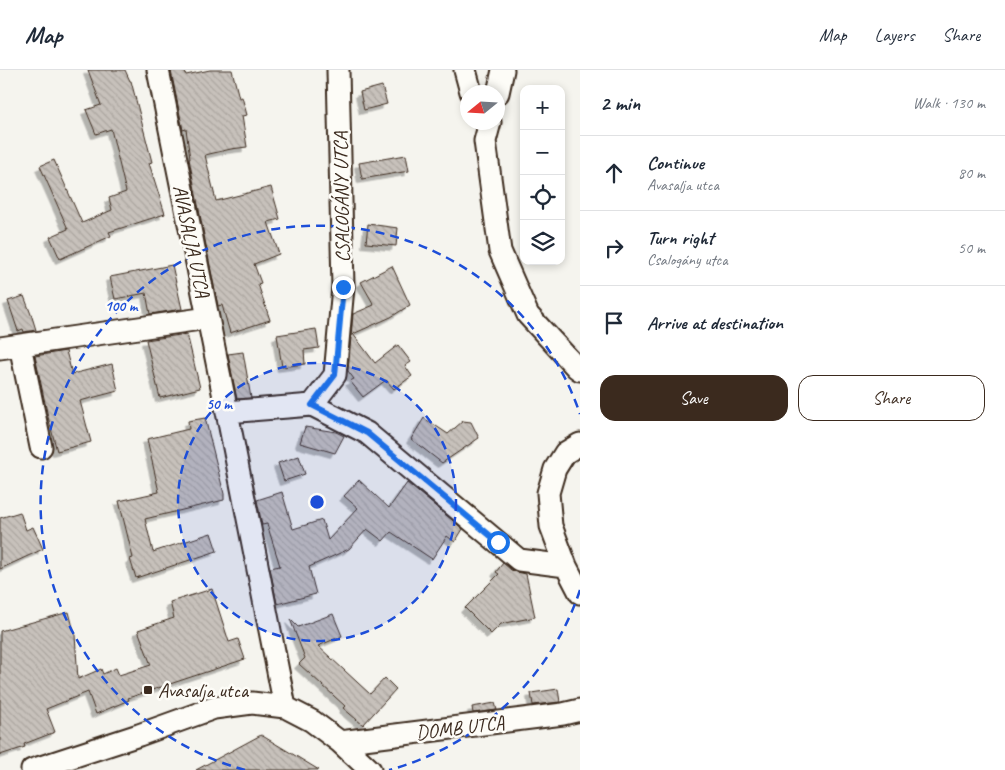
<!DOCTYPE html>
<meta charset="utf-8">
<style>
body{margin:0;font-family:Caveat,sans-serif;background:#f2f2f3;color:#1f2937}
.controls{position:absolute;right:15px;top:15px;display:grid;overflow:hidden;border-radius:10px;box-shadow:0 2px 8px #0003}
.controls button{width:45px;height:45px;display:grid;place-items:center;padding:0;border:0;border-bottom:1px solid #e0e1e3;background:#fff;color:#1f2937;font:25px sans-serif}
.compass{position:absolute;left:460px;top:15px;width:45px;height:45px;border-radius:50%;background:#fff;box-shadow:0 2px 8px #0003;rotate:252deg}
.stop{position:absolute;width:15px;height:15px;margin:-11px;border:4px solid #1a73e8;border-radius:50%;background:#fff}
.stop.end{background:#1a73e8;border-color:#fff;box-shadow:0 1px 5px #0008}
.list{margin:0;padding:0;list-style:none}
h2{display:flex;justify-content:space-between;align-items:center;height:65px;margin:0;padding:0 20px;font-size:21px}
h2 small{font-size:16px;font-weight:400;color:#747a83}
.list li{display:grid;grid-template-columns:32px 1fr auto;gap:15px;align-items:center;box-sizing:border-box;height:75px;padding:0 20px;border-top:1px solid #e0e1e3}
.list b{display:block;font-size:19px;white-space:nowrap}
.list p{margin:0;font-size:16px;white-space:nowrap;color:#747a83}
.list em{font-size:16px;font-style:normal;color:#747a83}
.actions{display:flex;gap:10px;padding:15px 20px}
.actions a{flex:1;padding:11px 0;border:1px solid #3b2a1e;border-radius:15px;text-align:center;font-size:18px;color:#3b2a1e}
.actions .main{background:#3b2a1e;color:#fff}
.icon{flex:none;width:28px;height:28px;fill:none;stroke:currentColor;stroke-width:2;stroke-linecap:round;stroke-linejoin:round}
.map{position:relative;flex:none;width:580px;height:700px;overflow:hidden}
header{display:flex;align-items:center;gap:30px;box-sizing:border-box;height:70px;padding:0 25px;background:#fff;border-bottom:1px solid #e0e1e3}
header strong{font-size:24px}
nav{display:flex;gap:28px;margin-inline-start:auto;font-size:18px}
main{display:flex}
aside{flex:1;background:#fff}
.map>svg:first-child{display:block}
</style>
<header>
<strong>Map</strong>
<nav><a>Map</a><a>Layers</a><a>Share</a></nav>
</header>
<main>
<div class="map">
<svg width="580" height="700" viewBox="0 0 580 700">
<defs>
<pattern id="building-back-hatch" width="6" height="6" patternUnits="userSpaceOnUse" patternTransform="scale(1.25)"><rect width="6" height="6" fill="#c7c1bb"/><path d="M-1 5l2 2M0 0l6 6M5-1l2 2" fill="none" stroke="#aca6a0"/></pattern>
<filter id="shadow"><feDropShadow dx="-4.5" dy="4.5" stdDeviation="0" flood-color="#0004"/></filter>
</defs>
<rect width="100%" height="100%" fill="#f5f4ee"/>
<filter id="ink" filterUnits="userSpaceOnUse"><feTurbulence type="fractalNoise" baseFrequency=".02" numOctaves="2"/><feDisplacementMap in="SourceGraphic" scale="10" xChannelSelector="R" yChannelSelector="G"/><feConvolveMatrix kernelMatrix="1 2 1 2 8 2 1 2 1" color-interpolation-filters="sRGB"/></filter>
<g filter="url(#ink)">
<path fill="url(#building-back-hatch)" stroke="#3b2a1e" filter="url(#shadow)" d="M 88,0 L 125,0 L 130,11 L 131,11 L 152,92 L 149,93 L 165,144 L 109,162 L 111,166 L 60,189 L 50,167 L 68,159 L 40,96 L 54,90 L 82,153 L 112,140 L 109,128 L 126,122 L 111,59 L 96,64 L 86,40 L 101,35 Z
M 177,0 L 184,0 L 186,5 L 210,0 L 232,0 L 239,28 L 242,27 L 247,45 L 242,46 L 247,77 L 231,79 L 205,85 L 216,131 L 271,117 L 280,149 L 268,152 L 279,184 L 254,194 L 261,213 L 258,214 L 270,250 L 230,263 L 222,235 L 218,236 L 189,89 L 190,89 L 186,59 L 183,60 L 171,1 Z
M 382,16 L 387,34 L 364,40 L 360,22 Z
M 406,85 L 409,101 L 362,109 L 359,93 Z
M 368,154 L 398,158 L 396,176 L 366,173 Z
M 172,195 L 182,239 L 150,244 L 146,223 L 115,229 L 110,207 Z
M 392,196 L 410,235 L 391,247 L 353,264 L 375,293 L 398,275 L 411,292 L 405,296 L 412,306 L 394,319 L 386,310 L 363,327 L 350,311 L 354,309 L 348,301 L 353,244 L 374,235 L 361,212 Z
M 24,226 L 32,247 L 36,260 L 24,262 L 23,259 L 18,261 L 8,231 Z
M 316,259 L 319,278 L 304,280 L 305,294 L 282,297 L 277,265 Z
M 187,264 L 200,318 L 160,328 L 146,270 Z
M 66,281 L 72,304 L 112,294 L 118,321 L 80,331 L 91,372 L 57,381 L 48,347 L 35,286 Z
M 243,282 L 251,328 L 237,329 L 228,284 Z
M 205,348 L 224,424 L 224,430 L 145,449 L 153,482 L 211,463 L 217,481 L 136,508 L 130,489 L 133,488 L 119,431 L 159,422 L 147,369 L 189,359 L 188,351 Z
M 424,348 L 448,364 L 463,351 L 471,352 L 479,368 L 442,393 L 411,369 Z
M 305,357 L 336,362 L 344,366 L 335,383 L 300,373 Z
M 299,386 L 305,404 L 284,411 L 278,393 Z
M 359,410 L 389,438 L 407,413 L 463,459 L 455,472 L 447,466 L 432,489 L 391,462 L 383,471 L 367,459 L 349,479 L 309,497 L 316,524 L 277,534 L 270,498 L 280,496 L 267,454 L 262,455 L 257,430 L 282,422 L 293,459 L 322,450 L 328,470 L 358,438 L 344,426 Z
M 20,442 L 26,460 L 33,457 L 43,479 L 0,499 L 0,448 Z
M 503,493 L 511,500 L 517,502 L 526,504 L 535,547 L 501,554 L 491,564 L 465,538 L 499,504 L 496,502 Z
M 212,519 L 229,572 L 238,569 L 245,589 L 128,628 L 129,630 L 96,644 L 88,622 L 46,639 L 55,662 L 24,674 L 25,677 L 0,685 L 0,561 L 69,542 L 75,565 L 78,609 L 101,599 L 103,604 L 116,598 L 119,605 L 151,595 L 138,560 L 174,548 L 170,532 Z
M 333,544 L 342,566 L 318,576 L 370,624 L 385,608 L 396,619 L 363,655 L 343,638 L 345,636 L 299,594 L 305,588 L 290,549 L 298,557 Z
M 558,619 L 560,632 L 533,635 L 531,623 Z
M 495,633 L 497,640 L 473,643 L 472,637 Z
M 261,665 L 319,700 L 196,700 Z"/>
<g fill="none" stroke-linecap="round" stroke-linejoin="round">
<g stroke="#3b2a1e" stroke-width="25">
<path id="minor" d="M 158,0 L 227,342 L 285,637
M 465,0 L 471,22
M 498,23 L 503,0
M 490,52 L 485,71 L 500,181 L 528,245 L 576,297 L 580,300
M 20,275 L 41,377
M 0,278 L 208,248
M 312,335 L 335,305 L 343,217 L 338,0
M 227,342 L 312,335 L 367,363 L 519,490 L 566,496
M 580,374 L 565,383 L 555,399 L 548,423 L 551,456 L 566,496 L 580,523
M 340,672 L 563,644 L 580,640
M 32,700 L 139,665 L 214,638 L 252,633 L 285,637 L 312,651 L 340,672 L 370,700"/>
</g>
<use href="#minor" stroke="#fdfcf7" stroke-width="21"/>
</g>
</g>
<g fill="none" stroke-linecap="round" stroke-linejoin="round" filter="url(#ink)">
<path stroke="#1a73e8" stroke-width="6" d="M 343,217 L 335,305 L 312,335 L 367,363 L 498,472"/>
</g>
<circle cx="317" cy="432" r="139" fill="#1d4ed8" fill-opacity=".12"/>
<g fill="none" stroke="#1d4ed8" stroke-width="2.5" stroke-dasharray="9 6">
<circle cx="317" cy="432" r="139"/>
<path d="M580 520A277 277 0 0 1 389 700M245 700A277 277 0 1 1 580 344"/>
</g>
<rect fill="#3b2a1e" stroke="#fdfcf7" stroke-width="2" x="143" y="615" width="10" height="10" rx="2.5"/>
<g text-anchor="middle" stroke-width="5" stroke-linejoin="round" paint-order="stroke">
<g font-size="20" fill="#3b2a1e" stroke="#fdfcf7">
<text transform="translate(341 127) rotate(-91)" y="7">CSALOGÁNY UTCA</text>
<text transform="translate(192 171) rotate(78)" y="7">AVASALJA UTCA</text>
<text transform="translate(460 657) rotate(-7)" y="7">DOMB UTCA</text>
</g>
<g font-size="20" fill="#3b2a1e" stroke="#fdfcf7" text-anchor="start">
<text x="158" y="627">Avasalja utca</text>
</g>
</g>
<circle cx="317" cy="432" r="8" fill="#1d4ed8" stroke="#fdfcf7" stroke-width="2.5"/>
<g font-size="15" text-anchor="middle" font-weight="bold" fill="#1d4ed8" stroke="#fdfcf7" stroke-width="5" stroke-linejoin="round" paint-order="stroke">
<text x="121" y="241">100 m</text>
<text x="219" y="339">50 m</text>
</g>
</svg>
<div class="controls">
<button>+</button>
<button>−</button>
<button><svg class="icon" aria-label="locate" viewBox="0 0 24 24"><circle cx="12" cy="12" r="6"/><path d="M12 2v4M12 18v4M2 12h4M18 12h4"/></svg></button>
<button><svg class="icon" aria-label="layers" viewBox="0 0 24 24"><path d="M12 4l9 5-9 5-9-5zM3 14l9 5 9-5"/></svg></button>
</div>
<svg class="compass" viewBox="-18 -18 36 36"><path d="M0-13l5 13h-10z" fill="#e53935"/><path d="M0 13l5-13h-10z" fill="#747a83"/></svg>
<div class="stop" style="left:498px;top:472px"></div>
<div class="stop end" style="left:343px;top:217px"></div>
</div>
<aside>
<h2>2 min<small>Walk · 130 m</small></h2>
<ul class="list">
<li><svg class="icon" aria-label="ahead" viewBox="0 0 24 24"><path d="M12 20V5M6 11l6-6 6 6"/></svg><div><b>Continue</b><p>Avasalja utca</p></div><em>80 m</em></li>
<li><svg class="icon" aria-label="right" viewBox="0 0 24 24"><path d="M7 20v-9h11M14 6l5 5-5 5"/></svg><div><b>Turn right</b><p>Csalogány utca</p></div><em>50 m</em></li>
<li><svg class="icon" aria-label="arrive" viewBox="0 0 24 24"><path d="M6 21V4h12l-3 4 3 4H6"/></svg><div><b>Arrive at destination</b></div></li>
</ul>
<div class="actions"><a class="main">Save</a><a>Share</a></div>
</aside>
</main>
